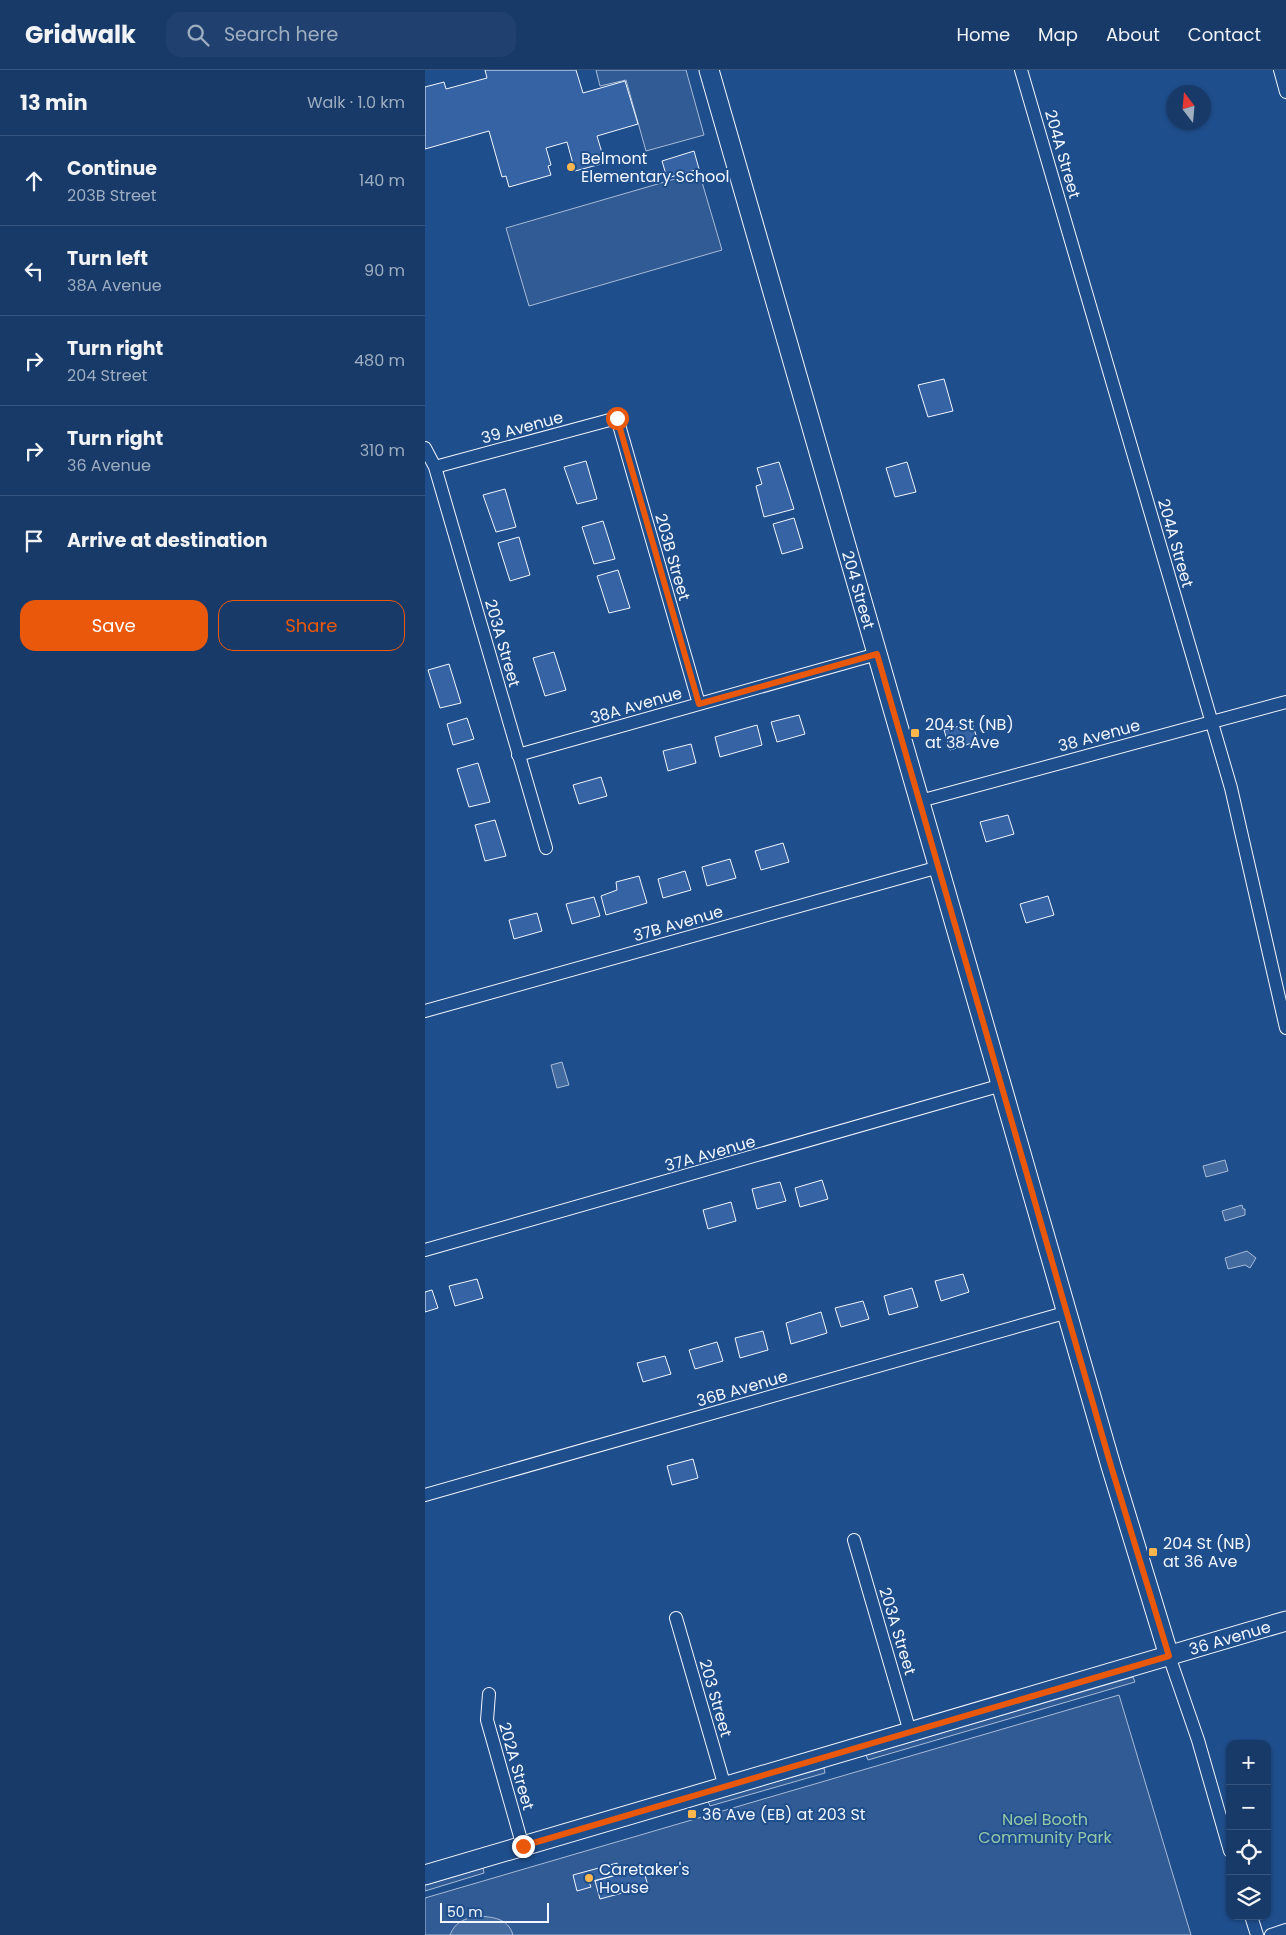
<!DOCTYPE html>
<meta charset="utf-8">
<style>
body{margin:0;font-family:Poppins,sans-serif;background:#20416f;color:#f1f3f6}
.controls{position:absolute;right:15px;bottom:15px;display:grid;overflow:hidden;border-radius:10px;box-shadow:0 1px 4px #0004}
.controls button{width:45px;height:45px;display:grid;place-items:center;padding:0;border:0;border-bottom:1px solid #36547d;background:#173a69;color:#f1f3f6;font:25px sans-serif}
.compass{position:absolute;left:741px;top:15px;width:45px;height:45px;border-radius:50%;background:#173a69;box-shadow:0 1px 4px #0004;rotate:344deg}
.scale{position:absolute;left:15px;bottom:12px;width:109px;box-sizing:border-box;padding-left:5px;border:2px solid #f2f6ff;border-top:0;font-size:14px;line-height:18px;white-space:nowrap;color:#f2f6ff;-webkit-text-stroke:4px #1f4e8c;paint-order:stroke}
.stop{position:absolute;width:15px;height:15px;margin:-11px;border:4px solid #ea580c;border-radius:50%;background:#fff}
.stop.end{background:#ea580c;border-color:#fff;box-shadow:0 1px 5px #0008}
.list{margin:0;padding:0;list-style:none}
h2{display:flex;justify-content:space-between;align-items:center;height:65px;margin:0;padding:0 20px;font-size:21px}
h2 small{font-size:16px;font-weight:400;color:#9eadc0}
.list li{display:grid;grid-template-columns:32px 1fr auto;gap:15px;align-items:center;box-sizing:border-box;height:90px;padding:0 20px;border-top:1px solid #36547d}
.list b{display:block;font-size:19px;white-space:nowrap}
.list p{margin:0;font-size:16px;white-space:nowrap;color:#9eadc0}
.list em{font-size:16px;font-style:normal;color:#9eadc0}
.actions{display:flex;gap:10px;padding:15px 20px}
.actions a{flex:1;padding:11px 0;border:1px solid #ea580c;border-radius:15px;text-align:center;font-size:18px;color:#ea580c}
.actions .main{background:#ea580c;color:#fff}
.icon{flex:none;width:28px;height:28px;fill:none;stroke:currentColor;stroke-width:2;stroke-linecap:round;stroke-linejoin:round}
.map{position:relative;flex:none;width:861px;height:1865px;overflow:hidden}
header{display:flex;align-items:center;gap:30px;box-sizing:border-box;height:70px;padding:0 25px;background:#173a69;border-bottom:1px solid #36547d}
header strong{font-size:24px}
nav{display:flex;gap:28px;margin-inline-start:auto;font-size:18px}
.search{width:350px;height:45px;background:#20416f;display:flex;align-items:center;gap:12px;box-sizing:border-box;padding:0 18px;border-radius:15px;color:#9eadc0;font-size:19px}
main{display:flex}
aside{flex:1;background:#173a69}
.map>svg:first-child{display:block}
</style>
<header>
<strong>Gridwalk</strong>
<div class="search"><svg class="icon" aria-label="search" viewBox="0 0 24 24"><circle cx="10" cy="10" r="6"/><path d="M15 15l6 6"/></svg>Search here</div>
<nav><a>Home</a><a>Map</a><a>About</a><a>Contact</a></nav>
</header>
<main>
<aside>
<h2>13 min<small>Walk · 1.0 km</small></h2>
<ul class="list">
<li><svg class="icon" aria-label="ahead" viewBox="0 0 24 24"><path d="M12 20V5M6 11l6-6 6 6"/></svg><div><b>Continue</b><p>203B Street</p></div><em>140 m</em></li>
<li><svg class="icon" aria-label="left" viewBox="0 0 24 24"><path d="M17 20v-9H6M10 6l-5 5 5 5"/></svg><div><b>Turn left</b><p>38A Avenue</p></div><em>90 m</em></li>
<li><svg class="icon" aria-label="right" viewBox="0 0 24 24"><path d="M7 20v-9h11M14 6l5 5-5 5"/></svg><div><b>Turn right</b><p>204 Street</p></div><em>480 m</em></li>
<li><svg class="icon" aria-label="right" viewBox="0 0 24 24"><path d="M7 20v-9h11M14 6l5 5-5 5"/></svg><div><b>Turn right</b><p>36 Avenue</p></div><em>310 m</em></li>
<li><svg class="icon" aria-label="arrive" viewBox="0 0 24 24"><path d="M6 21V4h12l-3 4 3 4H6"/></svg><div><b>Arrive at destination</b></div></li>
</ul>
<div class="actions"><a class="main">Save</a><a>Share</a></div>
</aside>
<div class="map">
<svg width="861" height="1865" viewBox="0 0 861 1865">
<rect width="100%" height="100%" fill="#1f4e8c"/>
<path fill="#305b95" stroke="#a8bbd7" d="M 171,0 L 261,0 L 279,65 L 221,81 L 201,10 L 175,16 Z
M 274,102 L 297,180 L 104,236 L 81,158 Z
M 708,1607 L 710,1612 L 443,1690 L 441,1685 Z
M 694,1625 L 766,1865 L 0,1865 L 0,1828 Z
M 399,1698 L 400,1703 L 285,1736 L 283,1731 Z
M 58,1798 L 59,1803 L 0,1821 L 0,1815 Z"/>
<path fill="#446ba0" stroke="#a8bbd7" d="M 137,992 L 144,1015 L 132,1018 L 126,995 Z
M 800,1090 L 803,1101 L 781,1107 L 778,1096 Z
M 817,1135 L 818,1139 L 820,1139 L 820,1145 L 800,1151 L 797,1141 Z
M 822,1181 L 831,1188 L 825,1198 L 820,1195 L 803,1199 L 800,1188 Z
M 52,1846 C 68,1847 83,1848 88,1865 L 25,1865 C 30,1852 39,1849 52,1846 Z"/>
<path fill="#3563a3" stroke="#f2f6ff" d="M 60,0 L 151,0 L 158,23 L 200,11 L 213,54 L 172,66 L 180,93 L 150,101 L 142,72 L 121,78 L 126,95 L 123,96 L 126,105 L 84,117 L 81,106 L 77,107 L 64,61 L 0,79 L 0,17 L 19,12 L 21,19 L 62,8 Z
M 269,81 L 274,99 L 242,108 L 237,91 Z
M 519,309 L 528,341 L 503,347 L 493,315 Z
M 161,391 L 172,429 L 152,434 L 139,397 Z
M 354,392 L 369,439 L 339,447 L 331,416 L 337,414 L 332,398 Z
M 482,392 L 491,422 L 470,427 L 461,398 Z
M 80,419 L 91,457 L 71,462 L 58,425 Z
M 369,448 L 378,478 L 357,484 L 348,454 Z
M 178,451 L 190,489 L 169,494 L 157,457 Z
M 94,467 L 105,505 L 85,511 L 73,473 Z
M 193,500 L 205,538 L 184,543 L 172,506 Z
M 129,582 L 141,620 L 120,626 L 108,588 Z
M 24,594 L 36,633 L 15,638 L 3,600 Z
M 374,645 L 380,664 L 352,672 L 346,652 Z
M 42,648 L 49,669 L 28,675 L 22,654 Z
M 547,653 L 553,671 L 525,680 L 519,660 Z
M 332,655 L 337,675 L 295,687 L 290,667 Z
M 266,674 L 271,693 L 243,701 L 238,681 Z
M 53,693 L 65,732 L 44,737 L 32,699 Z
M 176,707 L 182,726 L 154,734 L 148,715 Z
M 583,745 L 589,764 L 561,772 L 555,752 Z
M 70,750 L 81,786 L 60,791 L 50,755 Z
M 358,773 L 364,792 L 336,800 L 330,781 Z
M 305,789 L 311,808 L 282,816 L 277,797 Z
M 260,801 L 266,820 L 238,828 L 233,809 Z
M 214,806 L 222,833 L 181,845 L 176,826 L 192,820 L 191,812 Z
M 623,826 L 629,845 L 601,853 L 595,834 Z
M 169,827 L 175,846 L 147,854 L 141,834 Z
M 112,843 L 117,861 L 89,869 L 84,850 Z
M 397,1110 L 403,1129 L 375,1137 L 370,1118 Z
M 355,1112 L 361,1131 L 332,1139 L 327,1119 Z
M 306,1132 L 311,1151 L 283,1159 L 278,1140 Z
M 538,1204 L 544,1222 L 516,1231 L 510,1211 Z
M 52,1209 L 58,1228 L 30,1236 L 24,1216 Z
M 487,1218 L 493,1237 L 464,1245 L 459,1226 Z
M 7,1220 L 13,1238 L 0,1242 L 0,1222 Z
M 438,1231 L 444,1249 L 416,1257 L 410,1238 Z
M 396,1242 L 402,1263 L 366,1274 L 361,1253 Z
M 338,1261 L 343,1280 L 315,1288 L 310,1268 Z
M 292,1272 L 298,1291 L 270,1299 L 264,1280 Z
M 240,1286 L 246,1304 L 218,1312 L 212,1293 Z
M 268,1389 L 273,1408 L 247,1415 L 242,1396 Z
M 192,1793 L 195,1804 L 164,1812 L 166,1817 L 152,1821 L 148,1805 Z
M 218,1798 L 223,1816 L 175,1829 L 170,1811 Z"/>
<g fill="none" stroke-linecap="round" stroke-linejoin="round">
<g stroke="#f2f6ff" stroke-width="14">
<path id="street" d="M 596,0 L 806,718 L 861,958
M 855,0 L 861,22
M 0,378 L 10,397 L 121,778
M 10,397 L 192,348 L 274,634
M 93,685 L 452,584
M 495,731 L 861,632
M 0,941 L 514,797
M 0,1180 L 577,1015
M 0,1425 L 643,1242
M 429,1470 L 485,1662
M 251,1548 L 300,1717
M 744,1586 L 773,1670 L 805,1781
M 64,1624 L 62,1650 L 98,1777
M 826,1846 L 832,1865
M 846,1865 L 861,1860"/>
</g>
<g stroke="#f2f6ff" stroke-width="21">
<g id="secondary">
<path id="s1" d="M 284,0 L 686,1396 L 744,1586"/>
<path id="s2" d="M 0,1805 L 861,1551"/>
</g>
</g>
<use href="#street" stroke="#1f4e8c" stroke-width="12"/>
<use href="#secondary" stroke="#1f4e8c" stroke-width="19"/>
</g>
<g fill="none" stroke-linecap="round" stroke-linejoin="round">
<path stroke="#ea580c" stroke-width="6" d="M 98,1776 L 744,1586 L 686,1396 L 452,584 L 274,634 L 192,348"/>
</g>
<g fill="#ffb74d" stroke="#1f4e8c" stroke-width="2">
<circle cx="146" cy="97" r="5"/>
<rect x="485" y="658" width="10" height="10" rx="2.5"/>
<rect x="723" y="1477" width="10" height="10" rx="2.5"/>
<rect x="262" y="1739" width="10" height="10" rx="2.5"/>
<circle cx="164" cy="1808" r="5"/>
</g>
<g text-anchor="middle" stroke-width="4" stroke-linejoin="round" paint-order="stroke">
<g font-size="16" fill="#f2f6ff" stroke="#1f4e8c">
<text transform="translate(638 84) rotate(74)" y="6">204A Street</text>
<text transform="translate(97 357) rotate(-15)" y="6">39 Avenue</text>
<text transform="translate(751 473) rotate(74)" y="6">204A Street</text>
<text transform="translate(248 487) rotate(74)" y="6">203B Street</text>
<text dy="6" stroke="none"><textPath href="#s1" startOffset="541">204 Street</textPath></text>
<text transform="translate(78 573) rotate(74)" y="6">203A Street</text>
<text transform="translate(211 635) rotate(-16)" y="6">38A Avenue</text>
<text transform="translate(674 665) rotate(-15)" y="6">38 Avenue</text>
<text transform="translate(253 853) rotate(-16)" y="6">37B Avenue</text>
<text transform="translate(285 1083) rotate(-16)" y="6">37A Avenue</text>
<text transform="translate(317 1318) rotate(-16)" y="6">36B Avenue</text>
<text transform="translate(473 1561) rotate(73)" y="6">203A Street</text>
<text dy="6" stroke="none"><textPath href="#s2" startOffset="839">36 Avenue</textPath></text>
<text transform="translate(291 1628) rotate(74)" y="6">203 Street</text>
<text transform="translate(92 1696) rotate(74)" y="6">202A Street</text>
</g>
<g font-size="16" fill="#f2f6ff" stroke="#1f4e8c" text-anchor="start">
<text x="156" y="94">Belmont<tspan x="156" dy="18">Elementary School</tspan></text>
<text x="500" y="660">204 St (NB)<tspan x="500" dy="18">at 38 Ave</tspan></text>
<text x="738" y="1479">204 St (NB)<tspan x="738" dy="18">at 36 Ave</tspan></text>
<text x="277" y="1750">36 Ave (EB) at 203 St</text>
<text x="174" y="1805">Caretaker's<tspan x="174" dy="18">House</tspan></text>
</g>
<g font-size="16" fill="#97c8a6" stroke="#1f4e8c">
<text x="620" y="1755">Noel Booth<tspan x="620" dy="18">Community Park</tspan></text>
</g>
</g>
</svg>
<div class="controls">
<button>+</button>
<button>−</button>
<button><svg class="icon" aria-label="locate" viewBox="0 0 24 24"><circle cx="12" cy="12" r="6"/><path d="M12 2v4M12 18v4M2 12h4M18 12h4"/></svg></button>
<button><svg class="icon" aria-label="layers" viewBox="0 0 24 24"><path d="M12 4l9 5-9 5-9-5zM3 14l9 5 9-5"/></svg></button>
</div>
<svg class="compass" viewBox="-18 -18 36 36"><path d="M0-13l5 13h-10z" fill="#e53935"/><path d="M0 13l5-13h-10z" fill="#9eadc0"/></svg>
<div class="scale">50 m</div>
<div class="stop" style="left:192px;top:348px"></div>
<div class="stop end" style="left:98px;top:1776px"></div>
</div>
</main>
